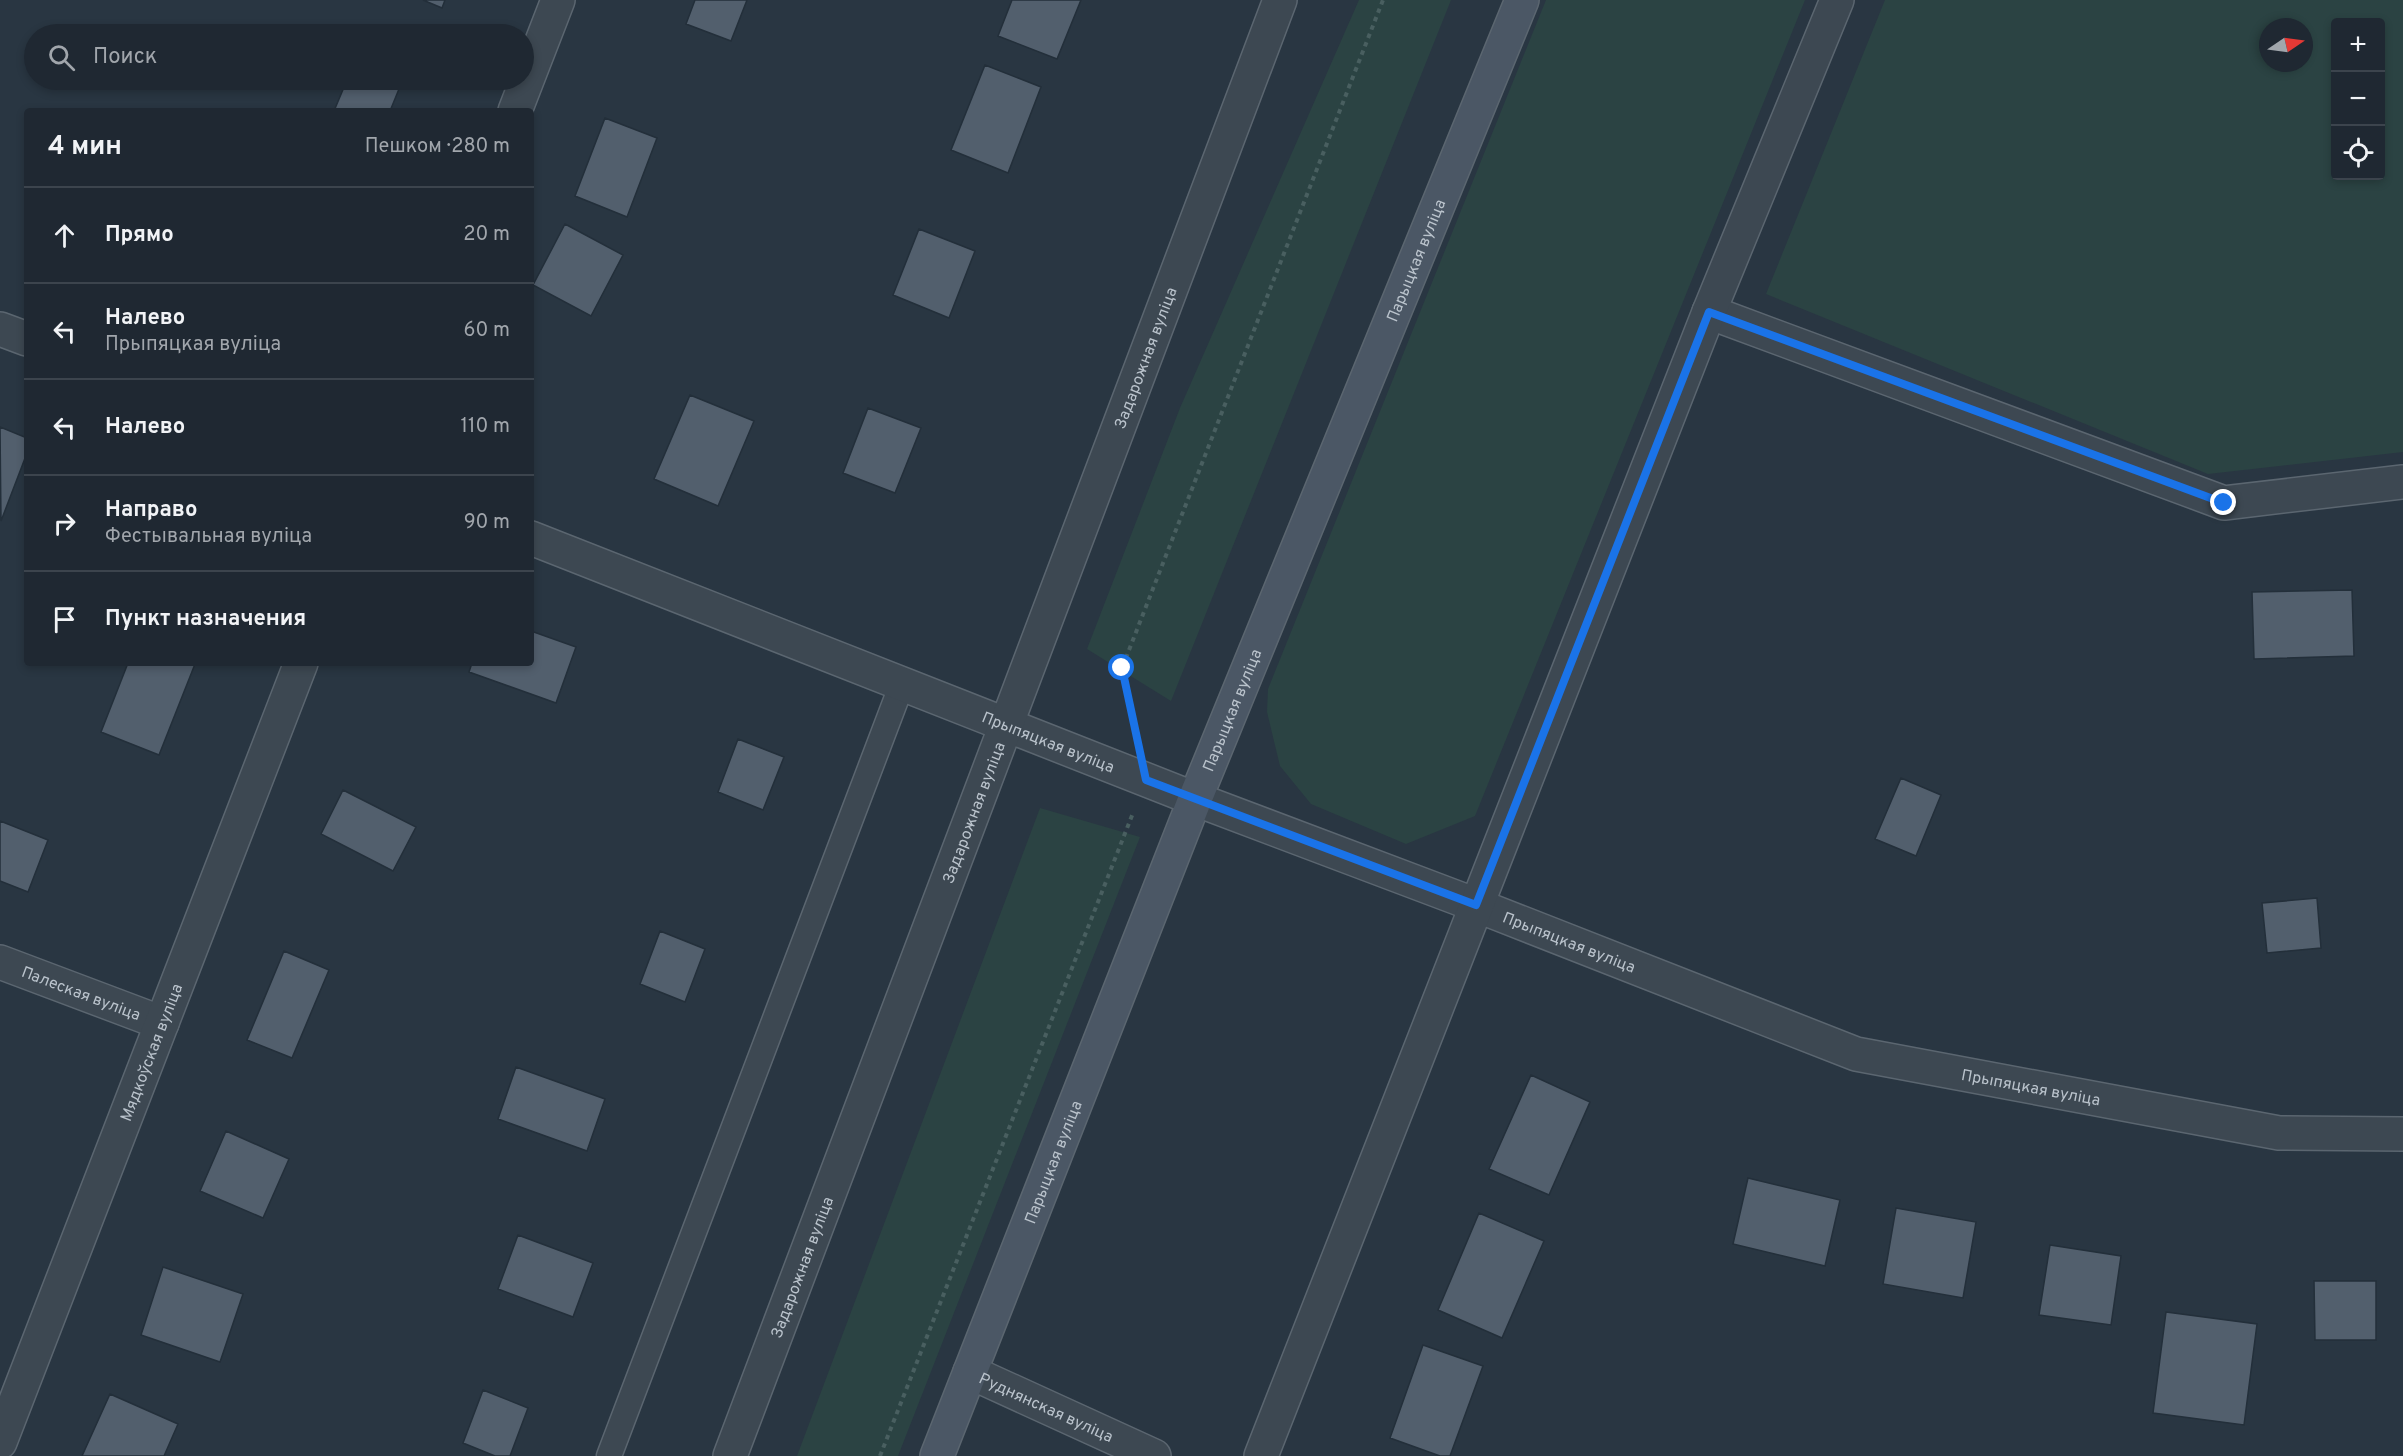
<!DOCTYPE html>
<html lang="ru">
<meta charset="utf-8">
<style>
body{margin:0;font-family:Overpass,sans-serif;background:#2c343e;color:#f1f3f6}
.controls{position:absolute;right:18px;top:18px;display:grid;overflow:hidden;border-radius:6px;box-shadow:0 3px 9px #0003}
.controls button{width:54px;height:54px;display:grid;place-items:center;padding:0;border:0;border-bottom:2px solid #3c444d;background:#1f2832;color:#f1f3f6;font:30px sans-serif}
.compass{position:absolute;left:2259px;top:18px;width:54px;height:54px;border-radius:50%;background:#1f2832;box-shadow:0 3px 9px #0003;rotate:77deg}
.stop{position:absolute;width:18px;height:18px;margin:-14px;border:4px solid #1a73e8;border-radius:50%;background:#fff}
.stop.end{background:#1a73e8;border-color:#fff;box-shadow:0 2px 6px #0008}
.list{margin:0;padding:0;list-style:none}
h2{display:flex;justify-content:space-between;align-items:center;height:78px;margin:0;padding:0 24px;font-size:26px}
h2 small{font-size:20px;font-weight:400;color:#a1a6ac}
.list li{display:grid;grid-template-columns:39px 1fr auto;gap:18px;align-items:center;box-sizing:border-box;height:96px;padding:0 24px;border-top:2px solid #3c444d}
.list b{display:block;font-size:22px;white-space:nowrap}
.list p{margin:0;font-size:20px;white-space:nowrap;color:#a1a6ac}
.list em{font-size:20px;font-style:normal;color:#a1a6ac}
.icon{flex:none;width:33px;height:33px;fill:none;stroke:currentColor;stroke-width:2;stroke-linecap:round;stroke-linejoin:round}
.map{position:relative;flex:none;width:2403px;height:1456px;overflow:hidden}
.search{position:absolute;background:#1f2832;box-shadow:0 3px 9px #0003;left:24px;top:24px;width:510px;height:66px;display:flex;align-items:center;gap:15px;box-sizing:border-box;padding:0 21px;border-radius:33px;color:#a1a6ac;font-size:22px}
.panel{position:absolute;background:#1f2832;box-shadow:0 3px 9px #0003;left:24px;top:108px;width:510px;height:558px;border-radius:6px}
.map>svg:first-child{display:block}
</style>
<div class="map">
<svg width="2403" height="1456" viewBox="0 0 2403 1456">
<rect width="100%" height="100%" fill="#293642"/>
<path fill="#2b4343" fill-rule="evenodd" d="M 1359,0 L 1451,0 L 1171,701 L 1087,649 L 1180,408 Z
M 1546,0 L 1805,0 L 1475,816 L 1406,844 L 1311,804 L 1280,766 L 1267,712 L 1268,689 Z
M 1885,0 L 2403,0 L 2403,452 L 2208,474 L 1766,294 ZM 2336,22 L 2380,22 L 2380,176 L 2336,176 ZM 2268,27 L 2304,27 L 2304,63 L 2268,63 Z
M 1040,808 L 1140,837 L 898,1456 L 797,1456 Z"/>
<path fill="#525f6d" stroke="#232f3a" stroke-width="1.5" d="M 423,0 L 445,0 L 442,8 Z
M 695,0 L 747,0 L 731,41 L 686,24 Z
M 1012,0 L 1081,0 L 1057,59 L 998,36 Z
M 985,65 L 1041,87 L 1008,173 L 951,150 Z
M 347,80 L 377,80 L 399,89 L 390,111 L 334,111 Z
M 605,118 L 657,138 L 627,217 L 575,196 Z
M 565,224 L 623,255 L 591,316 L 533,285 Z
M 919,229 L 975,251 L 949,318 L 893,295 Z
M 690,395 L 754,421 L 718,506 L 654,479 Z
M 868,408 L 921,428 L 895,493 L 843,473 Z
M 0,427 L 27,438 L 27,453 L 1,521 Z
M 2352,590 L 2354,656 L 2254,659 L 2252,592 Z
M 531,631 L 576,647 L 556,703 L 469,672 L 472,663 L 531,663 Z
M 128,663 L 195,664 L 159,755 L 101,732 Z
M 738,739 L 784,757 L 763,810 L 718,792 Z
M 1901,778 L 1941,795 L 1916,856 L 1875,839 Z
M 343,790 L 416,827 L 393,871 L 321,834 Z
M 0,821 L 48,840 L 28,892 L 0,881 Z
M 2317,898 L 2321,948 L 2267,953 L 2262,903 Z
M 660,931 L 705,949 L 685,1002 L 640,984 Z
M 284,951 L 329,970 L 292,1058 L 247,1040 Z
M 516,1067 L 605,1099 L 587,1151 L 498,1119 Z
M 1531,1075 L 1590,1102 L 1549,1195 L 1489,1169 Z
M 226,1131 L 289,1159 L 263,1218 L 200,1191 Z
M 1748,1178 L 1840,1200 L 1825,1266 L 1733,1244 Z
M 1896,1208 L 1976,1222 L 1963,1298 L 1883,1284 Z
M 1479,1213 L 1544,1241 L 1502,1338 L 1438,1310 Z
M 518,1235 L 593,1263 L 573,1317 L 498,1289 Z
M 2050,1245 L 2121,1256 L 2111,1325 L 2039,1315 Z
M 163,1267 L 243,1294 L 220,1362 L 141,1335 Z
M 2314,1281 L 2376,1281 L 2376,1340 L 2315,1340 Z
M 2166,1312 L 2257,1324 L 2244,1425 L 2153,1413 Z
M 1423,1345 L 1483,1366 L 1450,1456 L 1440,1456 L 1390,1438 Z
M 483,1390 L 528,1408 L 510,1456 L 495,1456 L 463,1443 Z
M 110,1394 L 178,1424 L 164,1456 L 82,1456 Z"/>
<g fill="none" stroke-linecap="round" stroke-linejoin="round">
<g stroke="#5b6670" stroke-width="27">
<path id="service" d="M 609,1456 L 902,684"/>
</g>
<g stroke="#5b6670" stroke-width="36">
<g id="minor">
<path d="M 515,111 L 558,0"/>
<path d="M 1709,312 L 2224,503 L 2403,482"/>
<path d="M 0,329 L 27,339"/>
<path id="s1" d="M 531,538 L 1195,799 L 1476,905 L 1856,1054 L 2279,1133 L 2403,1134"/>
<path id="s2" d="M 0,962 L 162,1023"/>
<path id="s3" d="M 970,1372 L 1154,1456"/>
<path id="s4" d="M 0,1442 L 301,663"/>
<path id="s5" d="M 730,1456 L 1280,0"/>
<path d="M 1261,1456 L 1709,312 L 1837,0"/>
</g>
</g>
<g stroke="#5b6670" stroke-width="36">
<g id="secondary">
<path id="s6" d="M 937,1456 L 1195,799 L 1522,0"/>
</g>
</g>
<path stroke="#495f60" stroke-width="4" stroke-dasharray="4.5 4.5" stroke-linecap="butt" d="M 1137,737 L 1122,668 L 1383,0
M 880,1456 L 1133,813"/>
<use href="#service" stroke="#3d4852" stroke-width="24"/>
<use href="#minor" stroke="#3d4852" stroke-width="33"/>
<use href="#secondary" stroke="#4b5765" stroke-width="33"/>
</g>
<g fill="none" stroke-linecap="round" stroke-linejoin="round">
<path stroke="#1a73e8" stroke-width="8" d="M 1122,668 L 1146,780 L 1476,905 L 1709,312 L 2224,503"/>
</g>
<g text-anchor="middle" stroke-width="5" stroke-linejoin="round" paint-order="stroke">
<g font-size="16" fill="#bac3cc" stroke="#212d38">
<text dy="6" stroke="none"><textPath href="#s6" startOffset="1288">Парыцкая вуліца</textPath></text>
<text dy="6" stroke="none"><textPath href="#s5" startOffset="1174">Задарожная вуліца</textPath></text>
<text dy="6" stroke="none"><textPath href="#s6" startOffset="802">Парыцкая вуліца</textPath></text>
<text dy="6" stroke="none"><textPath href="#s1" startOffset="556">Прыпяцкая вуліца</textPath></text>
<text dy="6" stroke="none"><textPath href="#s5" startOffset="688">Задарожная вуліца</textPath></text>
<text dy="6" stroke="none"><textPath href="#s1" startOffset="1114">Прыпяцкая вуліца</textPath></text>
<text dy="6" stroke="none"><textPath href="#s2" startOffset="87">Палеская вуліца</textPath></text>
<text dy="6" stroke="none"><textPath href="#s4" startOffset="418">Мядкоўская вуліца</textPath></text>
<text dy="6" stroke="none"><textPath href="#s1" startOffset="1600">Прыпяцкая вуліца</textPath></text>
<text dy="6" stroke="none"><textPath href="#s6" startOffset="316">Парыцкая вуліца</textPath></text>
<text dy="6" stroke="none"><textPath href="#s5" startOffset="202">Задарожная вуліца</textPath></text>
<text dy="6" stroke="none"><textPath href="#s3" startOffset="84">Руднянская вуліца</textPath></text>
</g>
</g>
</svg>
<div class="controls">
<button>+</button>
<button>−</button>
<button><svg class="icon" aria-label="locate" viewBox="0 0 24 24"><circle cx="12" cy="12" r="6"/><path d="M12 2v4M12 18v4M2 12h4M18 12h4"/></svg></button>
</div>
<svg class="compass" viewBox="-18 -18 36 36"><path d="M0-13l5 13h-10z" fill="#e53935"/><path d="M0 13l5-13h-10z" fill="#a1a6ac"/></svg>
<div class="stop" style="left:1122px;top:668px"></div>
<div class="stop end" style="left:2224px;top:503px"></div>
<div class="search"><svg class="icon" aria-label="search" viewBox="0 0 24 24"><circle cx="10" cy="10" r="6"/><path d="M15 15l6 6"/></svg>Поиск</div>
<section class="panel">
<h2>4 мин<small>Пешком · 280 m</small></h2>
<ul class="list">
<li><svg class="icon" aria-label="ahead" viewBox="0 0 24 24"><path d="M12 20V5M6 11l6-6 6 6"/></svg><div><b>Прямо</b></div><em>20 m</em></li>
<li><svg class="icon" aria-label="left" viewBox="0 0 24 24"><path d="M17 20v-9H6M10 6l-5 5 5 5"/></svg><div><b>Налево</b><p>Прыпяцкая вуліца</p></div><em>60 m</em></li>
<li><svg class="icon" aria-label="left" viewBox="0 0 24 24"><path d="M17 20v-9H6M10 6l-5 5 5 5"/></svg><div><b>Налево</b></div><em>110 m</em></li>
<li><svg class="icon" aria-label="right" viewBox="0 0 24 24"><path d="M7 20v-9h11M14 6l5 5-5 5"/></svg><div><b>Направо</b><p>Фестывальная вуліца</p></div><em>90 m</em></li>
<li><svg class="icon" aria-label="arrive" viewBox="0 0 24 24"><path d="M6 21V4h12l-3 4 3 4H6"/></svg><div><b>Пункт назначения</b></div></li>
</ul>
</section>
</div>
